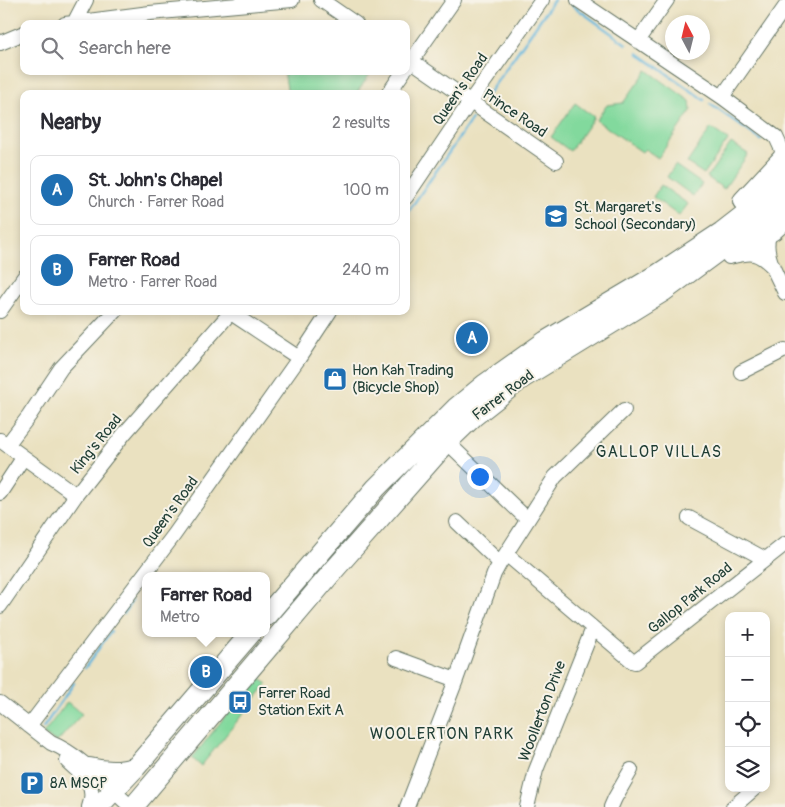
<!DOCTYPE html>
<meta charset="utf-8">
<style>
body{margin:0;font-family:Pangolin,sans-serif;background:#f2f2f3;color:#2b2b33}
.controls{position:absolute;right:15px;bottom:15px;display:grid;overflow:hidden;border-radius:10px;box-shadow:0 2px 8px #0003}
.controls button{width:45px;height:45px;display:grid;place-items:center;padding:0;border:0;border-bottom:1px solid #e1e1e2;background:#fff;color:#2b2b33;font:25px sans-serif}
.compass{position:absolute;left:665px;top:15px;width:45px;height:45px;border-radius:50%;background:#fff;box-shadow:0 2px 8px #0003;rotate:353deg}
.you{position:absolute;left:479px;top:476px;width:18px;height:18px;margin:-12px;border:4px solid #fff;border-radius:50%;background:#1a73e8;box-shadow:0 0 0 8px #1a73e833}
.badge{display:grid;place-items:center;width:32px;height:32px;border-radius:50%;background:#1f6fb2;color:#fff;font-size:16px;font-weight:700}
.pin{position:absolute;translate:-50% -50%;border:2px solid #fff;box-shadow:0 1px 5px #0006}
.popup{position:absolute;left:142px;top:572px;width:128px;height:65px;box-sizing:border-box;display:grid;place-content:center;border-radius:10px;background:#fff;filter:drop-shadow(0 1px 4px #0005);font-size:16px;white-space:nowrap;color:#7c7c81}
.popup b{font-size:19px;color:#2b2b33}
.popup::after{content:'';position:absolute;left:50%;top:100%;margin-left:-10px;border:10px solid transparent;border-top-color:#fff}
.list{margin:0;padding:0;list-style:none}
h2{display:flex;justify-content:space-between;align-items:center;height:65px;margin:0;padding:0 20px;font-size:21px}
h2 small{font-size:16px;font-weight:400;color:#7c7c81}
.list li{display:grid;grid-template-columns:32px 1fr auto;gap:15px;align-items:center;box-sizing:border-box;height:70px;margin:0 10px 10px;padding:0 10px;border:1px solid #e1e1e2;border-radius:10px}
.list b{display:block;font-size:19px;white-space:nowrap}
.list p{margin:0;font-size:16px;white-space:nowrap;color:#7c7c81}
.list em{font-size:16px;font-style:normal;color:#7c7c81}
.icon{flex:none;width:28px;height:28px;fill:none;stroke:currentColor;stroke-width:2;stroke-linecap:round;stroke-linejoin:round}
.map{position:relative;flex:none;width:785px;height:807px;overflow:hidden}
.search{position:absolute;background:#fff;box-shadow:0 2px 8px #0003;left:20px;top:20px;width:390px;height:55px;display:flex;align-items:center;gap:12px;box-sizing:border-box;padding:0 18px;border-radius:10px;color:#7c7c81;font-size:19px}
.panel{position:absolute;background:#fff;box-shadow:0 2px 8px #0003;left:20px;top:90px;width:390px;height:225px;border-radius:10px}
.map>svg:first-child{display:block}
</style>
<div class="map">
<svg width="785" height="807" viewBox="0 0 785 807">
<rect width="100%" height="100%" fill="#f7f3e8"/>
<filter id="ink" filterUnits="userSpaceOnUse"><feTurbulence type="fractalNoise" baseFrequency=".02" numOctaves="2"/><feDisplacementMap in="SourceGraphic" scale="10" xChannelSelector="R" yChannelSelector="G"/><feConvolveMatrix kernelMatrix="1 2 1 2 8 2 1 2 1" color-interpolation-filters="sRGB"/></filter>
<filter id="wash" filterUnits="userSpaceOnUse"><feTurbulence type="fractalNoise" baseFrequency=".0096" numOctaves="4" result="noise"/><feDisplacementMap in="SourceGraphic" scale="20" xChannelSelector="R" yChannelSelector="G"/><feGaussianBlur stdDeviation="1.12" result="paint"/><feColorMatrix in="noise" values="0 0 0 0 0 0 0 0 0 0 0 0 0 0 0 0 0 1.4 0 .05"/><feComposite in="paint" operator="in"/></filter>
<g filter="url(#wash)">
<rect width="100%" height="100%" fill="#eae1c0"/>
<path fill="#82d99d" stroke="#508b68" d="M 647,70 L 690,101 L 691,111 L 658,158 L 645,149 L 642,152 L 596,120 L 607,105 L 623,103 Z
M 284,71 L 372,71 L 356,94 L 288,94 Z
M 575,103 L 594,117 L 570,151 L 551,137 Z
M 711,128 L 728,140 L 704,174 L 687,163 Z
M 731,143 L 748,154 L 724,189 L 707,177 Z
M 675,165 L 702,184 L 693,196 L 667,177 Z
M 661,185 L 688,204 L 679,216 L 653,197 Z
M 257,676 L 267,684 L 201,766 L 192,758 Z
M 67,702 L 82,714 L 57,742 L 43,734 Z"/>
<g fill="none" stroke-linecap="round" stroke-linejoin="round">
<path stroke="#61b6dd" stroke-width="2.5" d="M 572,5 L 626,44
M 638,53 L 704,100
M 484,100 L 554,0
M 710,104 L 761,140
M 406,215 L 472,119
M 123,614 L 132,601
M 85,668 L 111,631
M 43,728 L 74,683"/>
</g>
</g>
<g filter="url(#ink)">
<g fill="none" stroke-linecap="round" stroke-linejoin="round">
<g stroke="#667665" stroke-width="16">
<path id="minor" d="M 321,0 L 356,24
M 578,0 L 722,97 L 776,137 L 782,150 L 781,160
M 75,21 L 86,0
M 65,24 L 150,13 L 292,0
M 638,41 L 667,0
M 0,43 L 24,33
M 406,57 L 556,161
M 407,67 L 454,0
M 388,94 L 404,71
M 722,97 L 785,7
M 406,197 L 470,102 L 542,0
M 772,230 C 759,248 777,275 785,293
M 729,257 C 751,252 756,250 773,267
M 0,311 L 24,277
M 231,313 L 299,358
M 741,372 L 785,350
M 0,440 L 76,495
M 447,442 L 527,519
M 7,445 L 29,416 L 61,368 L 115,311
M 0,493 L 23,458
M 689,518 L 765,559
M 457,522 L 500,563
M 506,554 L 632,661 L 635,662 L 785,544
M 0,606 L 76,495 L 124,434 L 232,311
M 396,658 L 456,680
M 0,703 L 51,743 C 81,755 107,786 131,807
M 29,726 L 174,535 L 299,358 L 330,311
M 67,761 C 81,775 98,784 89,807
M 407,807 L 456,680 L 494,574 L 500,563 L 555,477 L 624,410
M 527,807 L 536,770 L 593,628
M 611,807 L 615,798 L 631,770
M 733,807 L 755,788"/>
</g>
<g stroke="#667665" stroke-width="22">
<path id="highway" d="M 743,201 L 785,156
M 739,251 L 773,230 L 785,219
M 266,616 L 376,488 L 456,408 L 484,385 L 546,341 L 657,275 L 722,232 L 762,201 L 785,177
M 89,768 C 105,772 120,773 136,767
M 98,807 L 136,767 L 251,633
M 133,807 L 334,570 L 447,442 L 473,417 L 521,379 L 664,291 L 763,218 L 785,197"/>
</g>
<use href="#minor" stroke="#fff" stroke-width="14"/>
<use href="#highway" stroke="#fff" stroke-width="20"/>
</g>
</g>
<defs>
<g id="school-square" transform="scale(1.25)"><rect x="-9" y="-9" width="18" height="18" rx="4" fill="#1f6fb2" stroke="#f7f3e8"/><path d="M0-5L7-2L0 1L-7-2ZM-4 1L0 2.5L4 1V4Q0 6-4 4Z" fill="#fff"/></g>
<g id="shop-square" transform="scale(1.25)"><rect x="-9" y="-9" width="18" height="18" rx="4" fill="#1f6fb2" stroke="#f7f3e8"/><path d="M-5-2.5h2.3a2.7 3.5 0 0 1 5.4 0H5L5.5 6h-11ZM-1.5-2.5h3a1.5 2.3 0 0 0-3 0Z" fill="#fff"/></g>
<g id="bus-square" transform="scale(1.25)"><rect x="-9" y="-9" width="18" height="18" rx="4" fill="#1f6fb2" stroke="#f7f3e8"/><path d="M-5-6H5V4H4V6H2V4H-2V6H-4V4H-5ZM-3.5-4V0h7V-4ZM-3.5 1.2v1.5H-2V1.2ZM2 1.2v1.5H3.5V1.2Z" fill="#fff"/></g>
<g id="parking-square" transform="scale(1.25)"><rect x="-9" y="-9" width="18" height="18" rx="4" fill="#1f6fb2" stroke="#f7f3e8"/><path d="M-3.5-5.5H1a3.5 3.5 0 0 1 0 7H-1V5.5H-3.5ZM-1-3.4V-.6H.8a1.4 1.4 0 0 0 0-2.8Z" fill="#fff"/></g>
</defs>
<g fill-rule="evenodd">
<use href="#school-square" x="556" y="216"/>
<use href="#shop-square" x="335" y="379"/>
<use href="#bus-square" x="240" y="702"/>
<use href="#parking-square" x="32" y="783"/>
</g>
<g text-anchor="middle" stroke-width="4" stroke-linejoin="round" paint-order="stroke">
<g font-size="15" fill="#1f3d34" stroke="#f7f3e8">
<text transform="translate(460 89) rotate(-55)" y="5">Queen's Road</text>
<text transform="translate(515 113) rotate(34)" y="5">Prince Road</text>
<text transform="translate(503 395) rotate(-37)" y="5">Farrer Road</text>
<text transform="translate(96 444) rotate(-51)" y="5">King's Road</text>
<text transform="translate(170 512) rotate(-54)" y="5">Queen's Road</text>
<text transform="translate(690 598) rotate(-39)" y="5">Gallop Park Road</text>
<text transform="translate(542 711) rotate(-69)" y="5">Woollerton Drive</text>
</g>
<g font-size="15" fill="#1f3d34" stroke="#f7f3e8" text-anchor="start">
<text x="574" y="212">St. Margaret's<tspan x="574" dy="17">School (Secondary)</tspan></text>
<text x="352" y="375">Hon Kah Trading<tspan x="352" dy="17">(Bicycle Shop)</tspan></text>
<text x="258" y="698">Farrer Road<tspan x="258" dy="17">Station Exit A</tspan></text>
<text x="50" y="788">8A MSCP</text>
</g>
<g font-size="16" letter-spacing="1" fill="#1f3d34" stroke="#f7f3e8">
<text x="659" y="457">GALLOP VILLAS</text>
<text x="442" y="739">WOOLERTON PARK</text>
</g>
</g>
</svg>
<div class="controls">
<button>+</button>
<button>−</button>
<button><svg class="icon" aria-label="locate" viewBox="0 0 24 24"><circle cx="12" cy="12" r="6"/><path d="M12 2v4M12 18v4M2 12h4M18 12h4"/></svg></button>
<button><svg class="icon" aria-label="layers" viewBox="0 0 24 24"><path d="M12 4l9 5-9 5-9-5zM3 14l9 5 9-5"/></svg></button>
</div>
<svg class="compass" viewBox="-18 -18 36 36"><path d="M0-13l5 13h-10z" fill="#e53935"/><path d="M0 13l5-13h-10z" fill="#7c7c81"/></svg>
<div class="you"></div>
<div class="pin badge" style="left:472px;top:338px">A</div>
<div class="pin badge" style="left:206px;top:672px">B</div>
<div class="popup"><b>Farrer Road</b>Metro</div>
<div class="search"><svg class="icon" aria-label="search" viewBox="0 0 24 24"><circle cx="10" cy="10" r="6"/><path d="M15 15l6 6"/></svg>Search here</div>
<section class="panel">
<h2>Nearby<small>2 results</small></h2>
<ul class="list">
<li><span class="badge">A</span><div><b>St. John's Chapel</b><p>Church · Farrer Road</p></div><em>100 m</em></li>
<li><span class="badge">B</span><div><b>Farrer Road</b><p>Metro · Farrer Road</p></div><em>240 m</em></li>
</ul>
</section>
</div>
